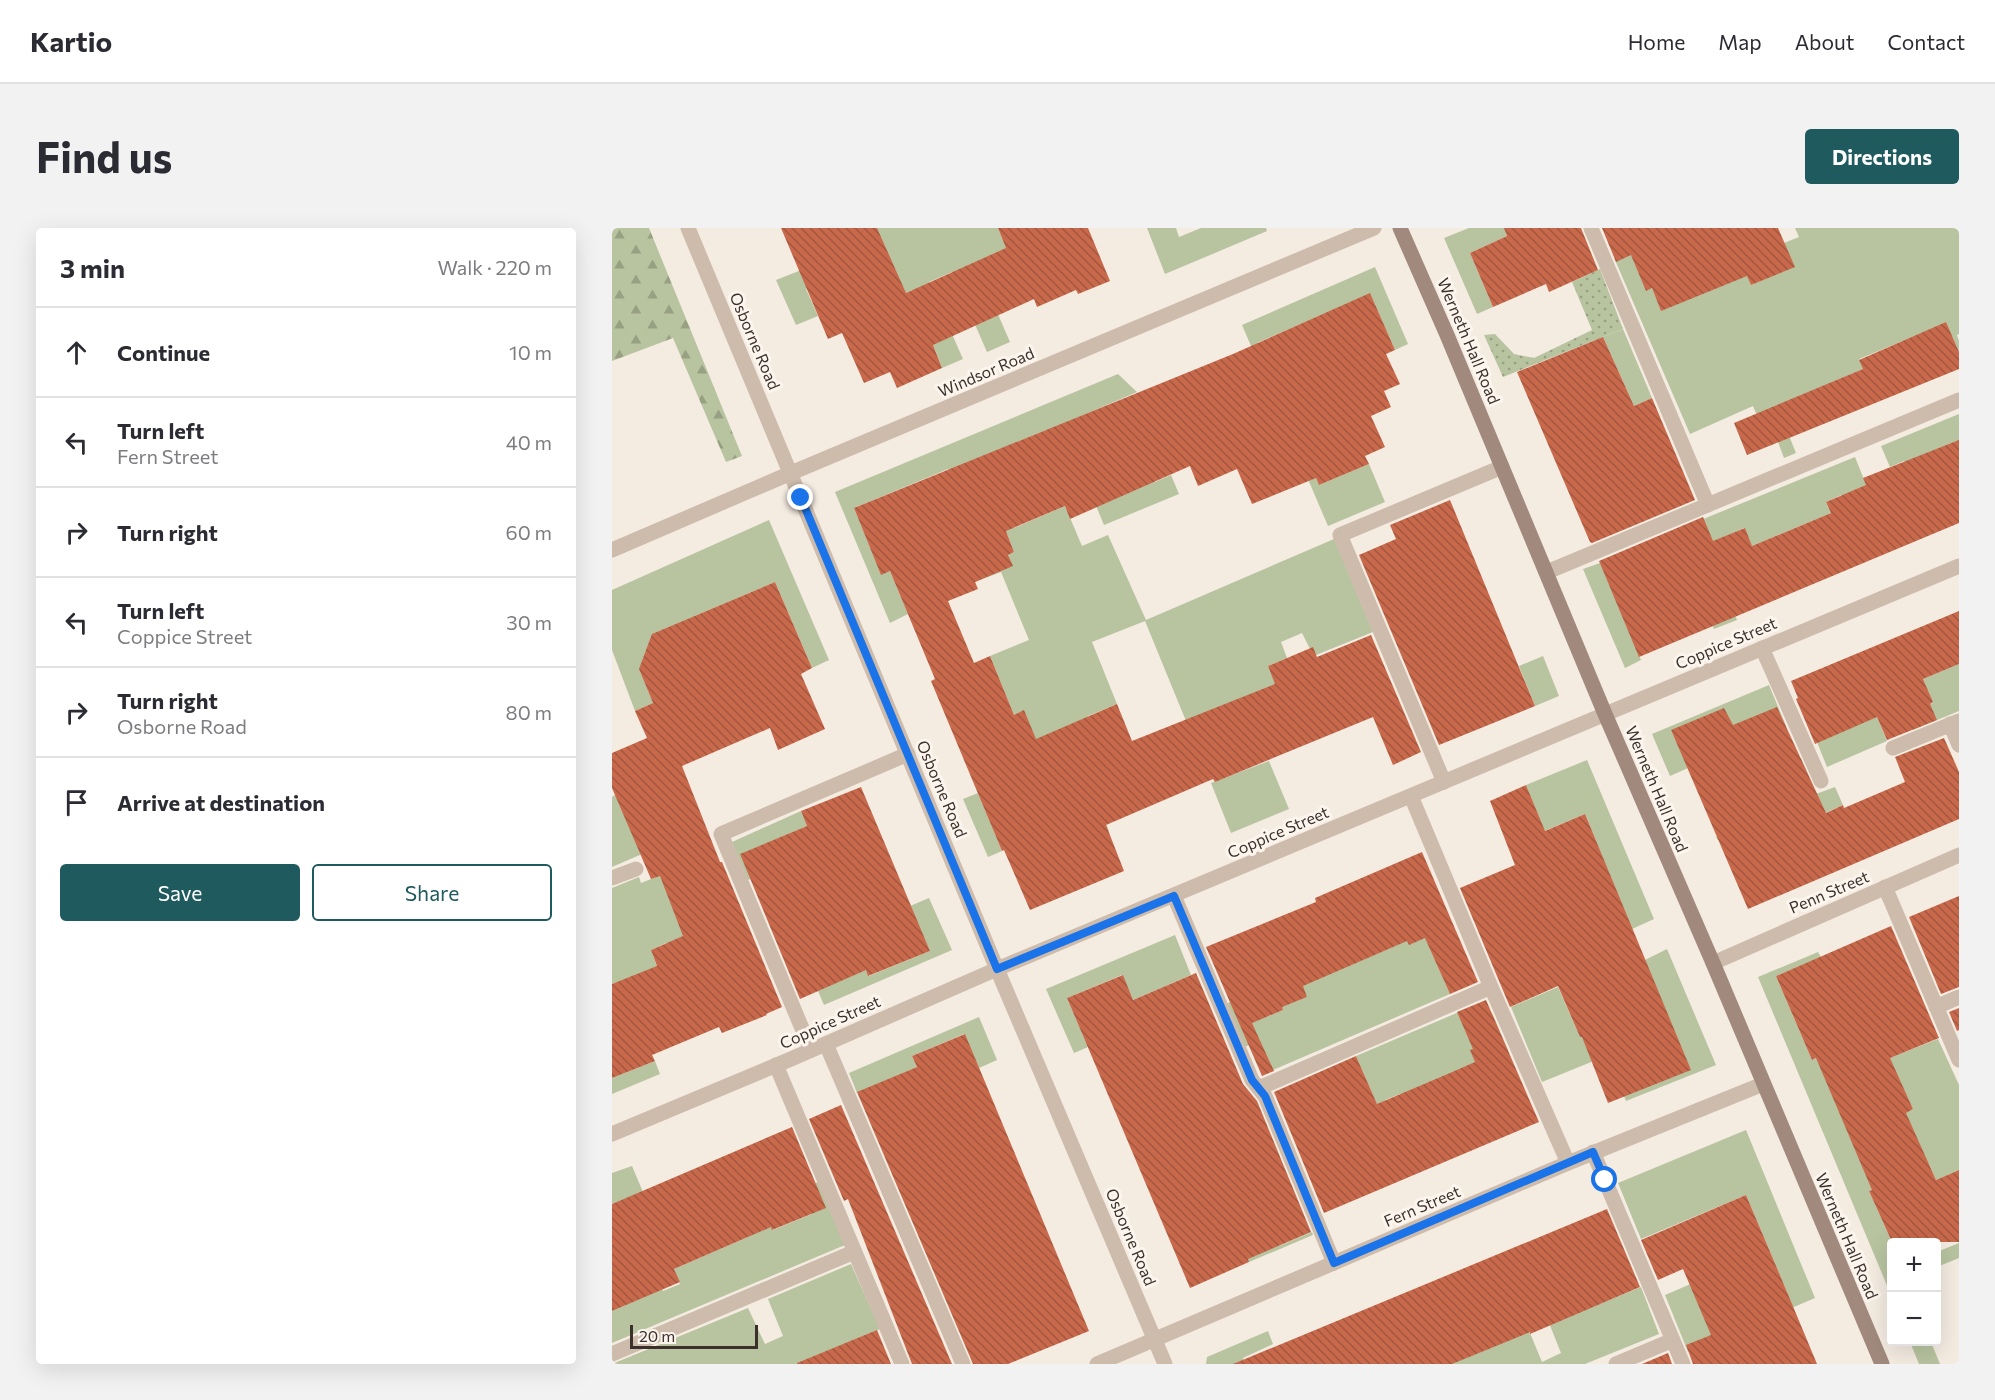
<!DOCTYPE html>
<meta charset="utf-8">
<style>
body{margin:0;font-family:Commissioner,sans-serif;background:#f2f2f3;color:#2b2b33}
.controls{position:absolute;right:18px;bottom:18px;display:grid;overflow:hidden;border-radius:6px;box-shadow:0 6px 24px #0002}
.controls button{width:54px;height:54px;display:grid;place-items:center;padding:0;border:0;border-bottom:2px solid #e1e1e2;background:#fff;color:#2b2b33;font:30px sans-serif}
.scale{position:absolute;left:18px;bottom:15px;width:128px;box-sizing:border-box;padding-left:6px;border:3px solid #3b302b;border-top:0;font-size:16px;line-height:21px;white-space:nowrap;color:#3b302b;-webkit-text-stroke:4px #fbf5ee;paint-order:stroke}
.stop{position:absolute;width:18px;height:18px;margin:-14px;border:4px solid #1a73e8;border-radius:50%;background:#fff}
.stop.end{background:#1a73e8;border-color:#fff;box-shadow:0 2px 6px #0008}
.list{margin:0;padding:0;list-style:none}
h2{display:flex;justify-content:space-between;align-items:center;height:78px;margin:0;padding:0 24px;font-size:26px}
h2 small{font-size:20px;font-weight:400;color:#7c7c81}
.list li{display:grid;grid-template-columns:39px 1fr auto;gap:18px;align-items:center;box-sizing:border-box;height:90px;padding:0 24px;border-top:2px solid #e1e1e2}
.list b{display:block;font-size:22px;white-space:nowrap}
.list p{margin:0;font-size:20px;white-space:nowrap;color:#7c7c81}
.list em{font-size:20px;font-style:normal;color:#7c7c81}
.actions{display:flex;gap:12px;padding:18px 24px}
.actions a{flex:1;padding:14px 0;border:2px solid #1f5a5e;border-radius:6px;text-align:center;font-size:21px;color:#1f5a5e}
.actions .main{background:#1f5a5e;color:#fff}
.icon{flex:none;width:33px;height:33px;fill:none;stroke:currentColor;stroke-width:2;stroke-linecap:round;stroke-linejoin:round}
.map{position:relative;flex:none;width:1347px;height:1136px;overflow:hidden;border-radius:6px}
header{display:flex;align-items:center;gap:36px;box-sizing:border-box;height:84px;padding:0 30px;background:#fff;border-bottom:2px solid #e1e1e2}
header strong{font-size:28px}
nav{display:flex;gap:33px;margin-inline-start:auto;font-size:21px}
.intro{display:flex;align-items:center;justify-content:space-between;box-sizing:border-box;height:144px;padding:0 36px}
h1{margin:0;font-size:42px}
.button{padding:15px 27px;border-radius:6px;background:#1f5a5e;color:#fff;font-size:21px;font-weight:700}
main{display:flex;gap:36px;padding:0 36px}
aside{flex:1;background:#fff;border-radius:6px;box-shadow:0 6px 24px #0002}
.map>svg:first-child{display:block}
</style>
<header>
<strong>Kartio</strong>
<nav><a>Home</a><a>Map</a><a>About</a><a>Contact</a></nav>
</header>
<div class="intro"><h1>Find us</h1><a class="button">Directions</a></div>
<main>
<aside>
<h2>3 min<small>Walk · 220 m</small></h2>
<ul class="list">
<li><svg class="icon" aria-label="ahead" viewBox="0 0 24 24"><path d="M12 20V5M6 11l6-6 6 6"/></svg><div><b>Continue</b></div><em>10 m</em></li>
<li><svg class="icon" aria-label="left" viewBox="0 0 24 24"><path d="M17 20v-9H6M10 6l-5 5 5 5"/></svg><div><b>Turn left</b><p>Fern Street</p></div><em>40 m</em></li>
<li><svg class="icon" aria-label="right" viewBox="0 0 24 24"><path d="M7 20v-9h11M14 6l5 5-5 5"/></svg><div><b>Turn right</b></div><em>60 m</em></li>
<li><svg class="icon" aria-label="left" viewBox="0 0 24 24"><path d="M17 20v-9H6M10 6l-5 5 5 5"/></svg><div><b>Turn left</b><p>Coppice Street</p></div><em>30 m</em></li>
<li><svg class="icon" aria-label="right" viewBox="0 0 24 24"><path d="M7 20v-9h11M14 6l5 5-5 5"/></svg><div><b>Turn right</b><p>Osborne Road</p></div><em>80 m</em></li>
<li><svg class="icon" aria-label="arrive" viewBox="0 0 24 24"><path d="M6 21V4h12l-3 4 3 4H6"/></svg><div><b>Arrive at destination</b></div></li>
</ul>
<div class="actions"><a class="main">Save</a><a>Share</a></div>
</aside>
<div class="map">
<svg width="1347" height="1136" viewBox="0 0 1347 1136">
<defs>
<pattern id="grass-dots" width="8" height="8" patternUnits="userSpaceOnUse" patternTransform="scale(1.5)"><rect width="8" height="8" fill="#b8c4a0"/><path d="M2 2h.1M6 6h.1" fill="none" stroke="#97a083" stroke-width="1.8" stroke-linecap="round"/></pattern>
<pattern id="forest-firs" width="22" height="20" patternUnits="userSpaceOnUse" patternTransform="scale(1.5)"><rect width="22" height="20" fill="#b8c4a0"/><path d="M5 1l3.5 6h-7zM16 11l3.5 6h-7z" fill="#97a083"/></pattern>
<pattern id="building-back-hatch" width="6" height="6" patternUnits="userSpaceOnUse" patternTransform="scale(1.5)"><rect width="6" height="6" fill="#c8694b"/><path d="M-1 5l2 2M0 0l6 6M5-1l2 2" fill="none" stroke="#a4573f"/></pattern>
</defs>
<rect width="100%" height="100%" fill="#f4ebe1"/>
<path fill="url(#grass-dots)" d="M 988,41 L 1011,101 L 891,149 L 872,107 L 883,106 L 902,126 L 922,130 L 980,102 L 960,54 Z"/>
<path fill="url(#forest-firs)" d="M 0,0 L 37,0 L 130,228 L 114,234 L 61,110 L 0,133 Z"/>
<path fill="#b8c4a0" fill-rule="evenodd" d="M 234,0 L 386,0 L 406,48 L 375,61 L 398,114 L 375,124 L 340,44 L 317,54 L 351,131 L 330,140 L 300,62 L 294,65 L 200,57 L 194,61 L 206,88 L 184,97 L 164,52 L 202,37 Z
M 535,0 L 564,0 L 567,9 L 589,0 L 654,0 L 655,3 L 553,46 Z
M 857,0 L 905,0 L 894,5 L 895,8 L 858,25 L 881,79 L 865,86 L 832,10 Z
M 1183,0 L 1347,0 L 1347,106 L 1345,107 L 1347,113 L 1347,124 L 1334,95 L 1247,131 L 1251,141 L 1165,178 L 1184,225 L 1172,230 L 1166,214 L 1158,218 L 1141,178 L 1078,206 L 1003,32 L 1019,25 L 1035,62 L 1040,60 L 1049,82 L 1126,25 L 1139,57 L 1182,39 L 1172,15 L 1187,9 Z
M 763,39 L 796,116 L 783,122 L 758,66 L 645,115 L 707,257 L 757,236 L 773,274 L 716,298 L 630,97 Z
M 1011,101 L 1040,170 L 1022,178 L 991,109 Z
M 506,146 L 525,164 L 455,194 L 538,243 L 543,254 L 559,247 L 567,266 L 492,297 L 460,220 L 445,226 L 434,202 L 352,236 L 388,343 L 400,338 L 396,327 L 402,324 L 393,300 L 402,300 L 453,278 L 470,318 L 496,307 L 534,392 L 722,311 L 761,404 L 704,427 L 698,421 L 690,405 L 669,414 L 675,430 L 656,438 L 690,518 L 574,493 L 533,393 L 480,414 L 505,476 L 476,488 L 485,575 L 497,603 L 445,624 L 426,517 L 402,487 L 378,428 L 417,412 L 389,344 L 363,354 L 364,305 L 336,241 L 242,280 L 269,346 L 278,343 L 296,386 L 278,395 L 223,264 Z
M 1347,186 L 1347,212 L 1302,255 L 1292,233 L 1278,239 L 1269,218 Z
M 1243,229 L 1259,269 L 1229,267 L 1214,274 L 1219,285 L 1140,318 L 1132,300 L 1115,308 L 1114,363 L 1125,392 L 1102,401 L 1062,303 Z
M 157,292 L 217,432 L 200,440 L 163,354 L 43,405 L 32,428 L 35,439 L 28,443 L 41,475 L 23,483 L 0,422 L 0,362 Z
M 988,335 L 1029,432 L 1013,440 L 971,341 Z
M 931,428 L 947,468 L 923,478 L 907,438 Z
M 1347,436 L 1347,483 L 1301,502 L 1286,471 L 1303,481 L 1321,475 L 1311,451 Z
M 1157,457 L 1174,498 L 1151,509 L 1121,497 L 1059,502 L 1076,540 L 1058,548 L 1040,506 Z
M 1194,487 L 1265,489 L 1275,513 L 1215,539 Z
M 1189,530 L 1204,566 L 1223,559 L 1231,577 L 1174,602 L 1166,586 L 1106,612 L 1104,609 L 1192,572 L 1142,550 Z
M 975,532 L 1042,691 L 1020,701 L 973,586 L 913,611 L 910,605 L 930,597 L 914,557 Z
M 657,533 L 677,581 L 619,605 L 599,555 Z
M 366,565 L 390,623 L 376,629 L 351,571 Z
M 3,567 L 60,613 L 0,639 L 0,569 Z
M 189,583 L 195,598 L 146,619 L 156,643 L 136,652 L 120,614 Z
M 104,625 L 82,734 L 54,715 L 39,722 L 48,747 L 11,752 L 0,756 L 0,660 L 27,649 L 29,655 Z
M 317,670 L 340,722 L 212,777 L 206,763 L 250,732 L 257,748 L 318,723 L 298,678 Z
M 777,698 L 813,709 L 838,766 L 661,842 L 647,812 L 633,819 L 614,776 L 626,770 L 651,781 L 654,789 L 671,782 L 660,756 L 682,774 L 695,769 L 685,746 L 742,735 L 785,717 Z
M 563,707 L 579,747 L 521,772 L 510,747 L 455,770 L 476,819 L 462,825 L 434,761 Z
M 1055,721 L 1104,837 L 1014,873 L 1012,868 L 1033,732 Z
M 1206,724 L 1209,729 L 1164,748 L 1200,832 L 1265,804 L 1292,746 L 1298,743 L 1318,791 L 1280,829 L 1326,811 L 1347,857 L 1347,942 L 1324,952 L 1317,936 L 1257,963 L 1280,1014 L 1279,1067 L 1146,749 ZM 1286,849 L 1301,881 L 1284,889 Z
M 946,759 L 968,809 L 984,803 L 994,828 L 930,854 L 899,779 Z
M 847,784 L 854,797 L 880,785 L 896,822 L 882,828 L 859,822 L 863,834 L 795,881 L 788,866 L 773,872 L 771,890 L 744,828 Z
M 367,789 L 385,832 L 367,840 L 352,806 L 300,828 L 305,839 L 245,865 L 237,845 Z
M 43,833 L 48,846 L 0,866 L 0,850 Z
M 1134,902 L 1203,1070 L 1154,1091 L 1175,1064 L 1134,967 L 1029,1011 L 1006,955 Z
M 20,938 L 31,964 L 0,976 L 0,945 Z
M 206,954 L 233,1017 L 0,1115 L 0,1083 L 14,1077 L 0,1043 L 40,1037 L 51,1063 L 68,1056 L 62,1041 L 138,1008 L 129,987 L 150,978 L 161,1002 L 200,986 L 190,962 Z
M 700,1004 L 701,1007 L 637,1034 L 631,1019 L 667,1018 Z
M 1347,1015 L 1347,1030 L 1325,1039 L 1325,1024 Z
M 239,1036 L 268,1101 L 184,1136 L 0,1136 L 136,1080 L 153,1116 L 171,1108 L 156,1071 Z
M 1095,1049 L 1124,1103 L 1076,1124 L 1053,1067 Z
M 1029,1059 L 1047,1106 L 973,1136 L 838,1136 L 911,1088 L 930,1134 L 949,1125 L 931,1080 L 973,1082 Z
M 656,1103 L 661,1116 L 631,1130 L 633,1136 L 594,1136 L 595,1129 Z
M 1298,1114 L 1319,1114 L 1328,1136 L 1307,1136 Z"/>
<path fill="url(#building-back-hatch)" d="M 169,0 L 265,0 L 294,65 L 394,20 L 386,0 L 476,0 L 498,53 L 466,66 L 464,62 L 425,79 L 422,71 L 321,117 L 330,140 L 285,160 L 278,144 L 252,155 L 230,105 L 216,111 Z
M 892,0 L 969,0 L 986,42 L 937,64 L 934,56 L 881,79 L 858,25 L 895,8 Z
M 990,0 L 1166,0 L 1183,39 L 1139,57 L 1135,48 L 1049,83 L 1040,60 L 1034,63 L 1019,27 L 1004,34 Z
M 758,65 L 783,122 L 774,126 L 788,156 L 772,163 L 779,179 L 759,188 L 773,219 L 753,228 L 757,236 L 707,257 L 704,250 L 640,276 L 625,241 L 586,258 L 578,238 L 458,291 L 453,278 L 394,303 L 402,324 L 396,327 L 401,338 L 363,354 L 366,361 L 336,373 L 362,435 L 378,428 L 402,487 L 412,482 L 424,511 L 505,476 L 520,513 L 663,456 L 656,438 L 701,419 L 705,429 L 759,407 L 809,524 L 781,537 L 761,489 L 603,554 L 601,551 L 494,597 L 512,643 L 418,682 L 392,622 L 390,623 L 319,453 L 323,451 L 278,343 L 269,347 L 242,280 L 621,126 Z
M 1334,94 L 1347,124 L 1347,141 L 1135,227 L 1122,195 L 1251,141 L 1247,132 Z
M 991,109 L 1022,178 L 1040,170 L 1083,272 L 980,315 L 978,314 L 905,144 Z
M 1347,212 L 1347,295 L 1027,429 L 987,333 L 1091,289 L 1101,313 L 1133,300 L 1140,318 L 1219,285 L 1214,274 L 1254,257 L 1251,250 Z
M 838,272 L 923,478 L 827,517 L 747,327 L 784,311 L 778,297 Z
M 163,354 L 200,440 L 189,446 L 213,501 L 166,522 L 158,500 L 70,538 L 108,634 L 110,634 L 170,779 L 154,786 L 155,787 L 110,805 L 107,799 L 40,827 L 43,833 L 0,850 L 0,756 L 45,738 L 39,722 L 71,708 L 48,648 L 39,651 L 0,560 L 0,525 L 35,510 L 23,483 L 41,475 L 27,441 L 40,406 Z
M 1347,383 L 1347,436 L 1311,451 L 1321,474 L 1318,476 L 1325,492 L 1275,512 L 1265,489 L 1203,516 L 1184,471 L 1186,470 L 1179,453 Z
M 1165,479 L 1214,585 L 1231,577 L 1232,580 L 1293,554 L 1283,529 L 1332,510 L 1347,544 L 1347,591 L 1136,681 L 1059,502 L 1112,480 L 1121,497 Z
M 914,557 L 933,603 L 973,586 L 1079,842 L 996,875 L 970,809 L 968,809 L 946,758 L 898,779 L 848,660 L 903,637 L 878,573 Z
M 249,559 L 318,723 L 256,748 L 254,742 L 188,771 L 128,626 L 195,598 L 189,583 Z
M 810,624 L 866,754 L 838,766 L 813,710 L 797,717 L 795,713 L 691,758 L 695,769 L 670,779 L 671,782 L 640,795 L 662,843 L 650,848 L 594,719 L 704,674 L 703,670 Z
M 1347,668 L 1347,759 L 1329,766 L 1297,689 Z
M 1279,698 L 1327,810 L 1278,830 L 1301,881 L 1294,885 L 1324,952 L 1347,942 L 1347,1014 L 1280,1014 L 1257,963 L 1260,962 L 1204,830 L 1200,832 L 1164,748 Z
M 584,745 L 631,856 L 645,873 L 699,1004 L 636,1031 L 637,1034 L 578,1060 L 455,770 L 511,747 L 521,772 Z
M 874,772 L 927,894 L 712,985 L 662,864 L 744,828 L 765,876 L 838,845 L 863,834 L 858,822 L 861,821 L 845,784 Z
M 1347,780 L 1347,802 L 1345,803 L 1337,784 Z
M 353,806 L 477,1103 L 396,1136 L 361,1136 L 245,864 L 305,839 L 300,828 Z
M 229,877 L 340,1136 L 300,1136 L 236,971 L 232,973 L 197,891 Z
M 180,899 L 214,980 L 160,1002 L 159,999 L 62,1041 L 68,1054 L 0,1083 L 0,976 Z
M 1134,967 L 1170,1052 L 1205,1136 L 1081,1136 L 1074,1117 L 1099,1107 L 1071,1041 L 1046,1052 L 1029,1012 Z
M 995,981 L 1028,1059 L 918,1106 L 918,1104 L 840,1136 L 621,1136 Z
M 265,1102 L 279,1136 L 185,1136 L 185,1135 Z
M 1056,1125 L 1060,1136 L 1030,1136 Z"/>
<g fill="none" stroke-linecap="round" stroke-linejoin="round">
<path stroke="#cdbbac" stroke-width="15" d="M 979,0 L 1096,277
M 935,344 L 1347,172
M 1150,420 L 1209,553
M 1338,496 L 1347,517
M 1281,520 L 1347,493
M 832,554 L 728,307 L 890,239
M 799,568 L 879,759 L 956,935
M 0,650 L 24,641
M 1273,659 L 1347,832
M 562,668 L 640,852 L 653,868 L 722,1035
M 1324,779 L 1347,769
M 214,816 L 351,1136
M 199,822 L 109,606 L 296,526
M 164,837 L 290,1136
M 647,860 L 879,759
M 981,924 L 1071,1136
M 0,1126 L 242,1024
M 1004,1136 L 1061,1112"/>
<path stroke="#cdbbac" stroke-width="15" d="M 76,0 L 385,741 L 553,1136
M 0,322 L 179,245 L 762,0
M 1101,735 L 1347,627
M 0,906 L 179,831 L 385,741 L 1347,338
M 485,1136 L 956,935 L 1151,856"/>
<path stroke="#a18a7d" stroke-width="15" d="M 788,0 L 835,107 L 993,486 L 1101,735 L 1270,1136"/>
</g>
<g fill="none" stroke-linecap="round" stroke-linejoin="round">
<path stroke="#1a73e8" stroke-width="8" d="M 189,270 L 385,741 L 562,668 L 640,852 L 653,868 L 722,1035 L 981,924 L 993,952"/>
</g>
<g text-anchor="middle" stroke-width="6" stroke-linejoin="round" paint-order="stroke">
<g font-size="16" fill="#3b302b" stroke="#fbf5ee">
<text transform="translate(143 113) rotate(67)" y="6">Osborne Road</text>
<text transform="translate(857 113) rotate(67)" y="6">Werneth Hall Road</text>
<text transform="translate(374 144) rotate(-23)" y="6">Windsor Road</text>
<text transform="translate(1114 415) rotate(-23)" y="6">Coppice Street</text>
<text transform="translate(330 561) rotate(67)" y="6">Osborne Road</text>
<text transform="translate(1045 561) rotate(67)" y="6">Werneth Hall Road</text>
<text transform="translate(666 604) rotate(-23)" y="6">Coppice Street</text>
<text transform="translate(1217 664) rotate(-23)" y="6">Penn Street</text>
<text transform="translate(218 794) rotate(-24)" y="6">Coppice Street</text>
<text transform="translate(810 978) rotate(-23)" y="6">Fern Street</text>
<text transform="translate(1235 1008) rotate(67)" y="6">Werneth Hall Road</text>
<text transform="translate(519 1009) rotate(67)" y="6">Osborne Road</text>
</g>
</g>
</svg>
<div class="controls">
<button>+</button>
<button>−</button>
</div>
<div class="scale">20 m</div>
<div class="stop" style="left:993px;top:952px"></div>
<div class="stop end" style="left:189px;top:270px"></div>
</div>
</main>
